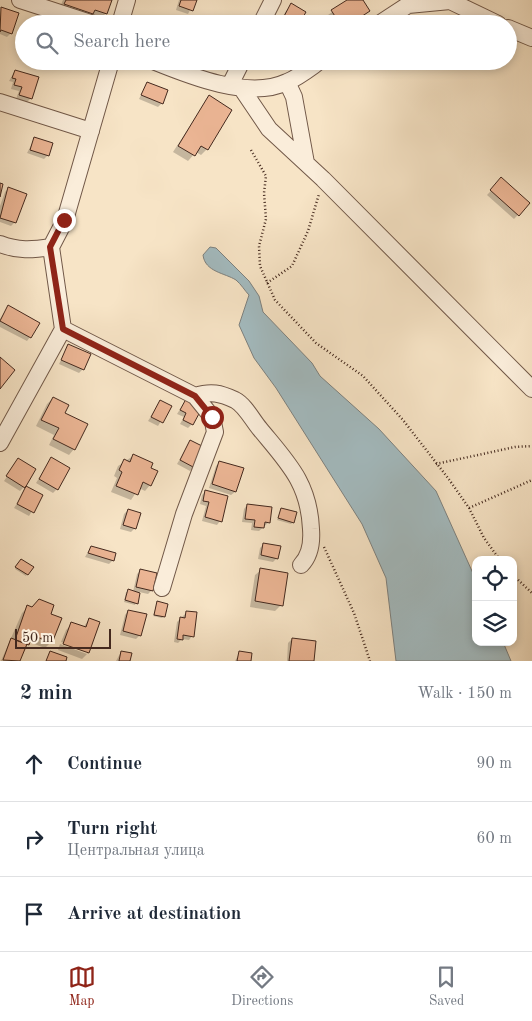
<!DOCTYPE html>
<meta charset="utf-8">
<style>
body{margin:0;font-family:"Old Standard TT",serif;background:#f6f6f7;color:#1f2937}
.controls{position:absolute;right:15px;bottom:15px;display:grid;overflow:hidden;border-radius:10px;box-shadow:0 2px 8px #0003}
.controls button{width:45px;height:45px;display:grid;place-items:center;padding:0;border:0;border-bottom:1px solid #e0e1e3;background:#fff;color:#1f2937;font:25px sans-serif}
.scale{position:absolute;left:15px;bottom:12px;width:96px;box-sizing:border-box;padding-left:5px;border:2px solid #44291e;border-top:0;font-size:14px;line-height:18px;white-space:nowrap;color:#44291e;-webkit-text-stroke:4px #faedda;paint-order:stroke}
.stop{position:absolute;width:15px;height:15px;margin:-11px;border:4px solid #8f2418;border-radius:50%;background:#fff}
.stop.end{background:#8f2418;border-color:#fff;box-shadow:0 1px 5px #0008}
.list{margin:0;padding:0;list-style:none}
h2{display:flex;justify-content:space-between;align-items:center;height:65px;margin:0;padding:0 20px;font-size:21px}
h2 small{font-size:16px;font-weight:400;color:#747a83}
.list li{display:grid;grid-template-columns:32px 1fr auto;gap:15px;align-items:center;box-sizing:border-box;height:75px;padding:0 20px;border-top:1px solid #e0e1e3}
.list b{display:block;font-size:19px;white-space:nowrap}
.list p{margin:0;font-size:16px;white-space:nowrap;color:#747a83}
.list em{font-size:16px;font-style:normal;color:#747a83}
.icon{flex:none;width:28px;height:28px;fill:none;stroke:currentColor;stroke-width:2;stroke-linecap:round;stroke-linejoin:round}
.map{position:relative;flex:none;width:532px;height:661px;overflow:hidden}
.search{position:absolute;background:#fff;box-shadow:0 2px 8px #0003;left:15px;right:15px;top:15px;height:55px;display:flex;align-items:center;gap:12px;box-sizing:border-box;padding:0 18px;border-radius:28px;color:#747a83;font-size:19px}
.sheet{height:290px;background:#fff}
nav{display:flex;justify-content:space-around;align-items:center;box-sizing:border-box;height:70px;border-top:1px solid #e0e1e3;background:#fff;font-size:14px;color:#747a83}
nav a{display:grid;justify-items:center;gap:2px}
nav .on{color:#8f2418}
.map>svg:first-child{display:block}
</style>
<div class="map">
<svg width="532" height="661" viewBox="0 0 532 661">
<rect width="100%" height="100%" fill="#f7e4c6"/>
<filter id="stains"><feTurbulence type="fractalNoise" baseFrequency=".004" numOctaves="4"/><feColorMatrix values="0 0 0 0 .2 0 0 0 0 .09 0 0 0 0 .02 0 0 0 .5 -.17"/></filter>
<radialGradient id="worn" r=".72"><stop offset=".6" stop-color="#630" stop-opacity="0"/><stop offset="1" stop-color="#630" stop-opacity=".3"/></radialGradient>
<path fill="#a3bbc0" stroke="#7d817f" d="M 210,247 L 216,248 L 249,281 L 259,296 L 263,312 L 312,363 L 320,376 L 379,429 L 436,491 L 476,580 L 476,642 L 503,642 L 511,661 L 396,661 L 386,578 L 362,524 L 276,388 L 254,358 L 239,325 L 249,295 C 245,291 241,284 236,280 C 225,273 205,272 203,255 Z"/>
<path fill="#0003" d="M 63,0 L 110,0 L 105,14 L 100,19 L 59,9 Z
M 179,0 L 195,0 L 188,14 L 176,10 Z
M 349,0 L 362,0 L 369,11 L 351,24 L 334,24 L 328,15 Z
M 292,5 L 303,24 L 278,24 L 286,11 Z
M 1,9 L 11,33 L 7,37 L 0,34 Z
M 15,71 L 31,98 L 27,102 L 16,99 L 19,91 L 11,89 L 13,82 L 9,81 Z
M 147,83 L 162,103 L 158,107 L 139,99 Z
M 209,97 L 207,149 L 201,155 L 196,152 L 188,161 L 173,152 Z
M 35,138 L 48,155 L 44,159 L 27,153 Z
M 502,179 L 529,203 L 514,219 L 487,195 Z
M 9,188 L 15,222 L 11,226 L 0,222 L 0,206 L 5,192 Z
M 8,307 L 30,337 L 27,341 L 0,327 L 0,319 Z
M 68,346 L 83,369 L 79,373 L 59,364 Z
M 53,398 L 63,413 L 74,449 L 69,455 L 49,445 L 54,435 L 36,426 L 47,404 Z
M 186,400 L 192,424 L 188,428 L 180,424 L 184,417 L 177,414 Z
M 161,401 L 170,406 L 158,426 L 148,421 Z
M 190,442 L 194,467 L 190,471 L 177,464 Z
M 133,456 L 149,469 L 150,485 L 145,491 L 139,488 L 131,500 L 111,492 L 117,478 L 114,476 L 118,466 Z
M 51,459 L 57,489 L 53,493 L 36,483 Z
M 18,460 L 24,487 L 20,491 L 4,481 Z
M 220,462 L 235,492 L 231,495 L 209,488 L 216,466 Z
M 27,488 L 42,495 L 29,516 L 14,508 Z
M 206,491 L 220,521 L 217,525 L 202,521 L 206,506 L 200,504 L 202,495 Z
M 247,505 L 269,522 L 259,531 L 251,530 L 252,523 L 242,522 L 244,509 Z
M 281,509 L 293,522 L 291,524 L 277,520 Z
M 128,510 L 135,528 L 131,532 L 120,529 L 124,514 Z
M 264,544 L 277,558 L 273,562 L 258,559 L 260,548 Z
M 91,547 L 113,560 L 109,564 L 85,557 Z
M 19,562 L 27,574 L 26,576 L 15,569 Z
M 261,570 L 281,605 L 275,611 L 250,607 L 255,575 Z
M 140,571 L 152,590 L 148,594 L 139,592 L 135,605 L 124,602 L 126,592 L 133,592 L 137,574 Z
M 157,603 L 164,616 L 162,618 L 153,616 Z
M 28,607 L 49,614 L 51,642 L 45,648 L 29,642 L 19,661 L 1,661 L 22,613 Z
M 128,611 L 140,635 L 136,639 L 120,635 L 125,615 Z
M 187,612 L 192,636 L 189,640 L 182,639 L 178,643 L 174,642 L 177,622 Z
M 89,619 L 99,623 L 88,653 L 82,659 L 58,650 L 60,644 L 87,654 L 87,651 L 61,642 L 66,630 L 72,624 L 83,628 Z
M 292,639 L 313,661 L 287,661 L 288,643 Z
M 121,652 L 129,661 L 116,661 Z
M 240,652 L 250,661 L 235,661 Z"/>
<path fill="#ebb594" stroke="#44291e" d="M 66,0 L 112,0 L 107,14 L 95,10 L 93,14 L 64,4 Z
M 181,0 L 197,0 L 193,11 L 179,6 Z
M 347,0 L 363,0 L 370,11 L 350,24 L 340,24 L 331,10 Z
M 291,3 L 306,12 L 302,19 L 304,24 L 280,24 Z
M 1,7 L 19,13 L 12,34 L 1,30 L 0,32 Z
M 44,15 L 59,20 L 58,24 L 41,24 Z
M 15,70 L 39,77 L 32,99 L 19,95 L 22,87 L 14,85 L 16,79 L 12,78 Z
M 147,82 L 168,90 L 163,104 L 141,95 Z
M 209,95 L 232,110 L 208,150 L 201,146 L 195,156 L 178,146 Z
M 34,137 L 53,143 L 49,156 L 30,150 Z
M 501,177 L 530,203 L 519,216 L 490,190 Z
M 0,183 L 3,184 L 0,197 Z
M 8,187 L 27,194 L 16,223 L 0,218 Z
M 8,305 L 40,323 L 31,338 L 0,321 Z
M 68,344 L 91,354 L 84,370 L 61,360 Z
M 0,357 L 15,370 L 0,389 Z
M 53,397 L 69,405 L 65,413 L 88,424 L 75,450 L 53,439 L 59,428 L 41,420 Z
M 186,399 L 202,408 L 193,425 L 183,420 L 186,413 L 180,410 Z
M 160,400 L 172,406 L 163,423 L 151,417 Z
M 190,440 L 204,447 L 195,468 L 180,460 Z
M 133,454 L 153,463 L 151,468 L 158,471 L 151,486 L 143,482 L 138,495 L 116,486 L 122,472 L 119,470 L 124,459 L 130,462 Z
M 51,457 L 70,468 L 58,490 L 39,479 Z
M 18,458 L 36,469 L 25,488 L 6,476 Z
M 219,461 L 244,468 L 236,492 L 212,484 Z
M 26,486 L 43,495 L 34,513 L 17,504 Z
M 205,490 L 228,496 L 222,522 L 205,517 L 209,502 L 203,501 Z
M 247,504 L 272,507 L 270,523 L 265,522 L 264,528 L 254,527 L 255,520 L 245,519 Z
M 281,508 L 297,512 L 294,523 L 278,518 Z
M 128,509 L 141,513 L 136,529 L 123,525 Z
M 263,543 L 281,546 L 278,559 L 261,555 Z
M 91,546 L 116,553 L 114,561 L 88,553 Z
M 21,559 L 34,567 L 28,575 L 15,567 Z
M 260,568 L 288,573 L 283,606 L 255,601 Z
M 140,569 L 157,573 L 153,591 L 136,587 Z
M 128,589 L 140,593 L 138,604 L 125,600 Z
M 39,599 L 54,605 L 51,614 L 62,618 L 52,643 L 32,635 L 29,645 L 15,640 L 27,605 L 32,607 Z
M 157,601 L 168,604 L 165,617 L 154,615 Z
M 128,610 L 147,614 L 141,636 L 123,631 Z
M 186,611 L 197,612 L 194,637 L 183,635 L 183,640 L 177,639 L 180,617 L 185,618 Z
M 89,618 L 100,622 L 89,653 L 63,644 L 71,622 L 86,627 Z
M 11,638 L 27,644 L 20,661 L 3,660 Z
M 292,638 L 316,641 L 314,661 L 289,661 Z
M 50,651 L 67,657 L 66,661 L 46,661 Z
M 121,651 L 132,653 L 130,661 L 119,661 Z
M 239,651 L 252,653 L 251,661 L 237,661 Z"/>
<g fill="none" stroke-linecap="round" stroke-linejoin="round">
<g stroke="#715848" stroke-width="18">
<path id="minor" d="M 20,0 L 94,24
M 450,1 L 498,24
M 120,24 L 127,0
M 261,24 L 273,0
M 379,24 L 408,5 L 450,1
M 508,28 L 532,38
M 153,61 C 190,76 249,100 287,82 C 299,77 310,68 320,61
M 287,82 L 294,97 L 306,163
M 230,85 L 242,61
M 242,89 L 269,129 L 323,179 L 532,389
M 0,102 L 91,131
M 0,244 C 18,251 32,250 51,247
M 63,329 L 195,396 L 212,417 L 215,432 L 184,514 L 162,588
M 195,396 C 211,391 220,393 235,400 C 245,405 253,421 260,429 C 288,463 309,483 311,529 C 312,542 311,555 301,565
M 0,443 L 63,329 L 51,247 L 65,220 L 111,61"/>
</g>
<path stroke="#44291e" stroke-width="2.5" stroke-dasharray="1 2.5" stroke-linecap="butt" d="M 251,150 L 266,176 L 264,193 L 266,219 L 259,246 L 260,266 L 275,300 L 316,343 L 363,376 L 403,420 L 448,478 L 469,508 L 484,538 L 500,560
M 267,283 L 292,266 L 308,231 L 319,194
M 436,464 L 515,447 L 532,446
M 469,508 L 532,480
M 324,547 L 354,613 L 370,661
M 513,575 L 532,593"/>
<use href="#minor" stroke="#faedda" stroke-width="16"/>
</g>
<g fill="none" stroke-linecap="round" stroke-linejoin="round">
<path stroke="#8f2418" stroke-width="6" d="M 64,220 L 50,247 L 63,329 L 195,396 L 212,417"/>
</g>
<rect width="100%" height="100%" filter="url(#stains)"/>
<rect width="100%" height="100%" fill="url(#worn)"/>
</svg>
<div class="controls">
<button><svg class="icon" aria-label="locate" viewBox="0 0 24 24"><circle cx="12" cy="12" r="6"/><path d="M12 2v4M12 18v4M2 12h4M18 12h4"/></svg></button>
<button><svg class="icon" aria-label="layers" viewBox="0 0 24 24"><path d="M12 4l9 5-9 5-9-5zM3 14l9 5 9-5"/></svg></button>
</div>
<div class="scale">50 m</div>
<div class="stop" style="left:212px;top:417px"></div>
<div class="stop end" style="left:64px;top:220px"></div>
<div class="search"><svg class="icon" aria-label="search" viewBox="0 0 24 24"><circle cx="10" cy="10" r="6"/><path d="M15 15l6 6"/></svg>Search here</div>
</div>
<section class="sheet">
<h2>2 min<small>Walk · 150 m</small></h2>
<ul class="list">
<li><svg class="icon" aria-label="ahead" viewBox="0 0 24 24"><path d="M12 20V5M6 11l6-6 6 6"/></svg><div><b>Continue</b></div><em>90 m</em></li>
<li><svg class="icon" aria-label="right" viewBox="0 0 24 24"><path d="M7 20v-9h11M14 6l5 5-5 5"/></svg><div><b>Turn right</b><p>Центральная улица</p></div><em>60 m</em></li>
<li><svg class="icon" aria-label="arrive" viewBox="0 0 24 24"><path d="M6 21V4h12l-3 4 3 4H6"/></svg><div><b>Arrive at destination</b></div></li>
</ul>
</section>
<nav>
<a class="on"><svg class="icon" aria-label="map" viewBox="0 0 24 24"><path d="M3 6l6-2 6 2 6-2v14l-6 2-6-2-6 2zM9 4v14M15 6v14"/></svg>Map</a>
<a><svg class="icon" aria-label="directions" viewBox="0 0 24 24"><path d="M12 3l9 9-9 9-9-9zM9 14v-3h6M13 9l2 2-2 2"/></svg>Directions</a>
<a><svg class="icon" aria-label="saved" viewBox="0 0 24 24"><path d="M7 4h10v16l-5-4-5 4z"/></svg>Saved</a>
</nav>
